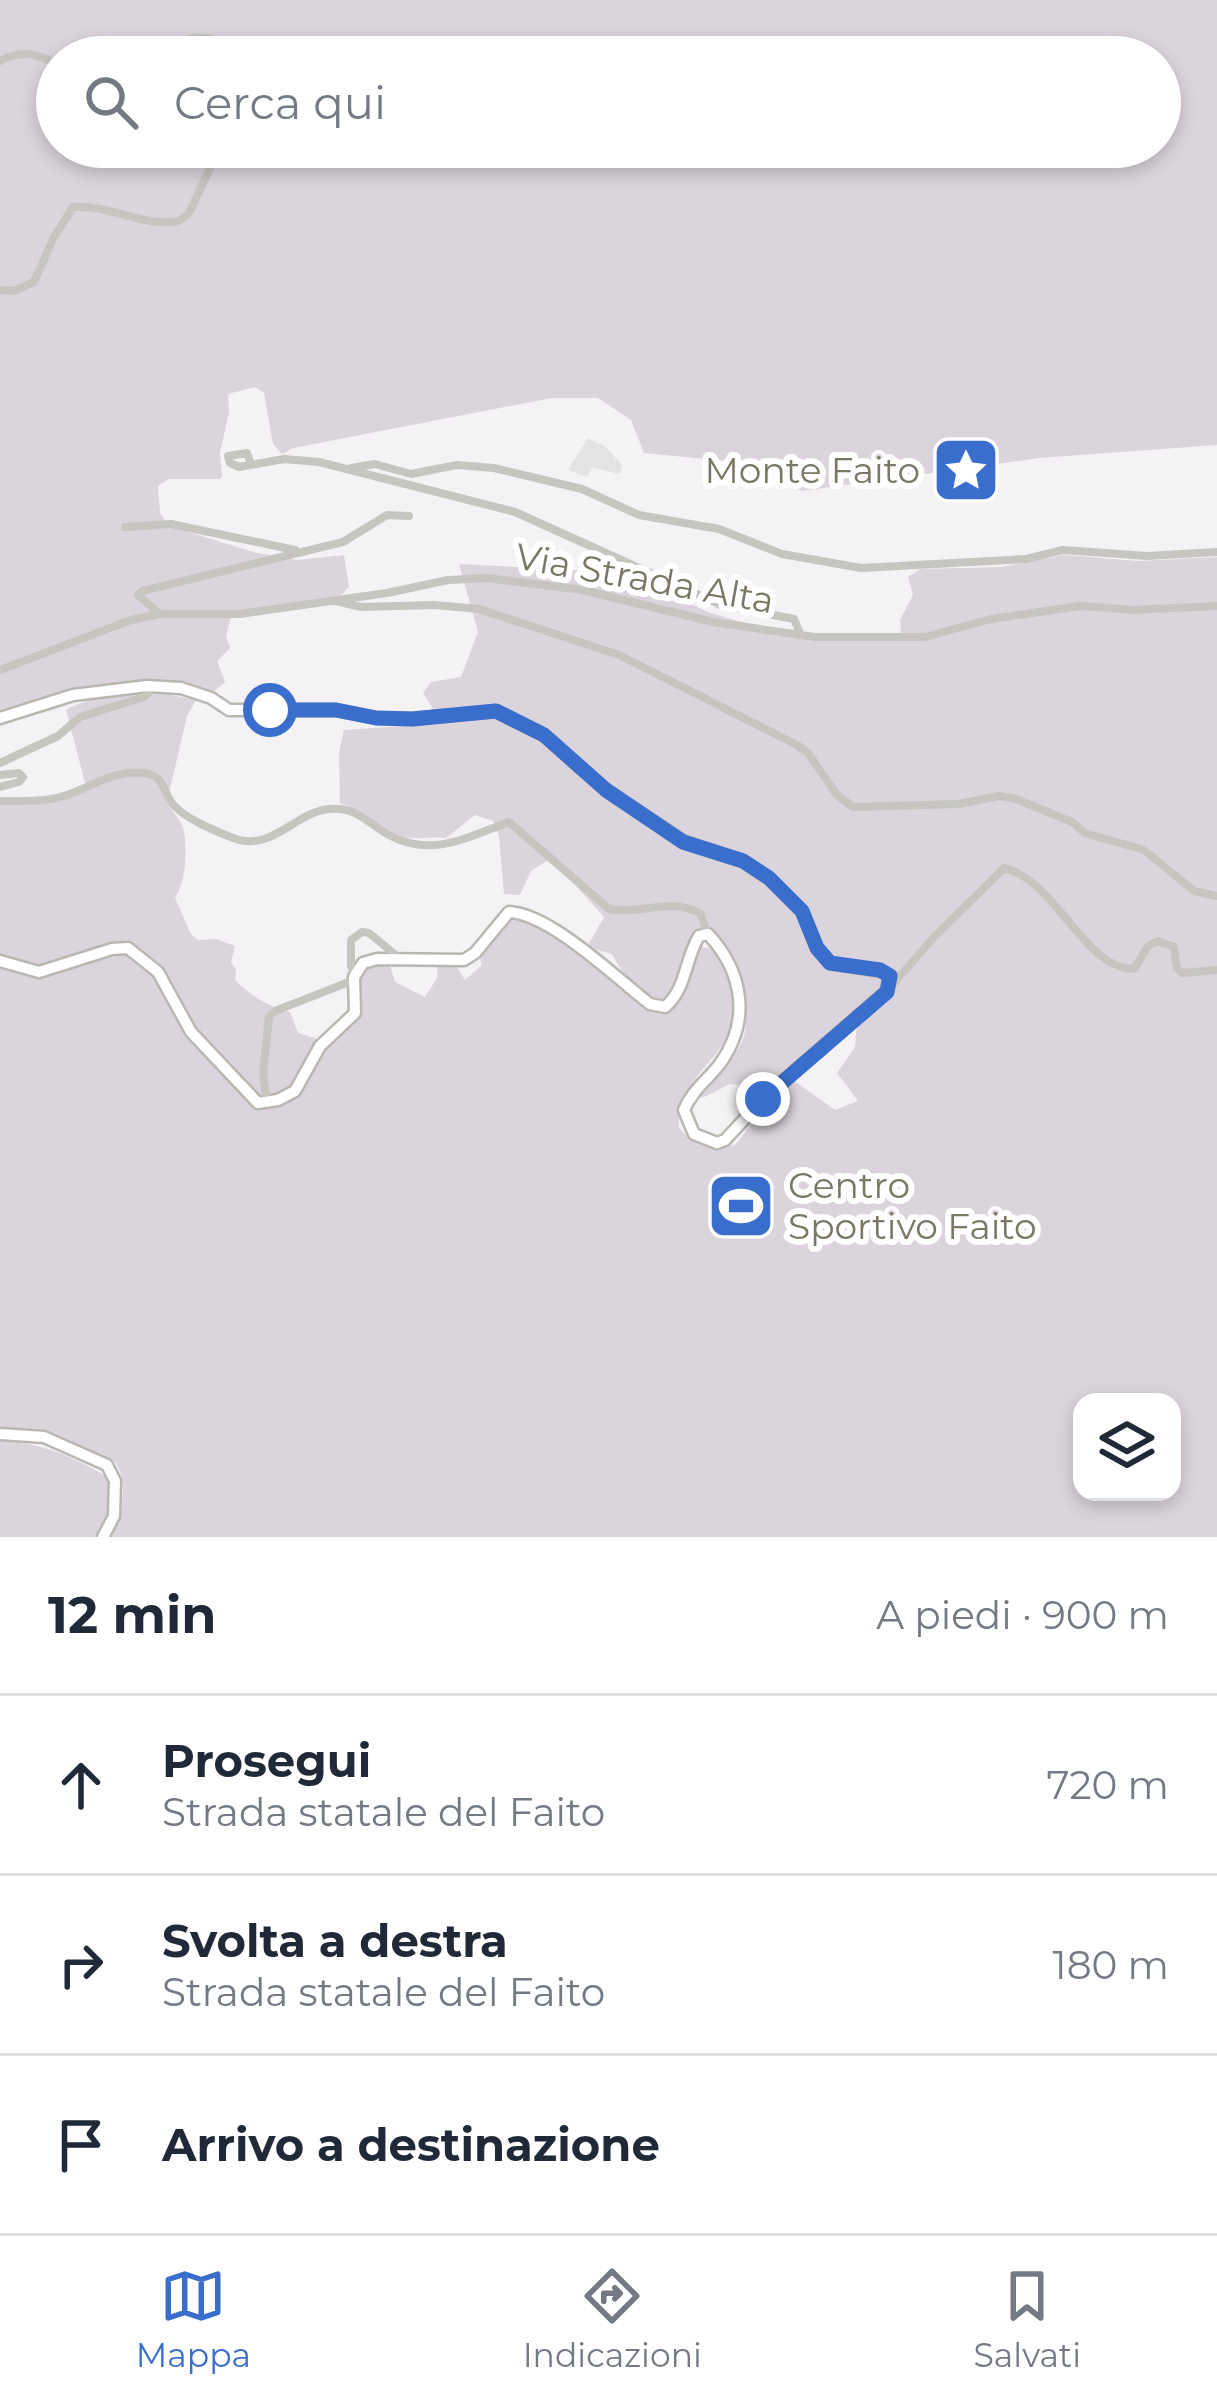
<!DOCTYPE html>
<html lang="it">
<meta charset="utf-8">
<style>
body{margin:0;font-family:Montserrat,sans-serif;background:#f6f6f7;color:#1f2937}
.controls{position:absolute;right:36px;bottom:36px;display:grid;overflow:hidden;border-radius:24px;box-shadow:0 6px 18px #0003}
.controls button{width:108px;height:108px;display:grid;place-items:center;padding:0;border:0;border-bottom:3px solid #e0e1e3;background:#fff;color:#1f2937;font:60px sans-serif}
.stop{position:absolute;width:36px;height:36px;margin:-27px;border:9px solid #3a6ecd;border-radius:50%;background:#fff}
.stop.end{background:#3a6ecd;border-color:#fff;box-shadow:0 3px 12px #0008}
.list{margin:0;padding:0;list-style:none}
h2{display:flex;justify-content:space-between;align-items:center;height:156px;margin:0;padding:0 48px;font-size:51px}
h2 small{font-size:39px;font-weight:400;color:#747a83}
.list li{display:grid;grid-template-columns:78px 1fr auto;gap:36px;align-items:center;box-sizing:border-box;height:180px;padding:0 48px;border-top:3px solid #e0e1e3}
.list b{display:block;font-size:45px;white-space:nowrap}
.list p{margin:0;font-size:39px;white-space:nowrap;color:#747a83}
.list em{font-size:39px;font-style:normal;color:#747a83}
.icon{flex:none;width:66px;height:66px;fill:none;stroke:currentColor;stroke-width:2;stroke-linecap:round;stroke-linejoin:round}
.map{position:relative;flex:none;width:1217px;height:1537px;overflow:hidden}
.search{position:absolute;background:#fff;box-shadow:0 6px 18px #0003;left:36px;right:36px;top:36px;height:132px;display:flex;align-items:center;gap:30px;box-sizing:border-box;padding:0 42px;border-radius:66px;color:#747a83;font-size:45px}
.sheet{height:696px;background:#fff}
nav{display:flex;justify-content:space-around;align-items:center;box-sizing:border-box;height:168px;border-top:3px solid #e0e1e3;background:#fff;font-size:33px;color:#747a83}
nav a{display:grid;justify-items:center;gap:6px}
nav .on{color:#3a6ecd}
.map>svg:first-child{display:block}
</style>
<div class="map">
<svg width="1217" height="1537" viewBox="0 0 1217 1537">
<rect width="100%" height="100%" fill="#f4f2f5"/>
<path fill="#e4e3e3" d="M 588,438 L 606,447 L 622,465 L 620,474 L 592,468 L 587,477 L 568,470 Z"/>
<path fill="#dcd4dc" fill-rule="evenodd" d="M 0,0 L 1217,0 L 1217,445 L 1039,458 L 802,491 L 746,463 L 644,453 L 631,420 L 598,398 L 552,398 L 293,448 L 282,454 L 273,444 L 264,393 L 255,387 L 228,394 L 229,412 L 220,453 L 222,476 L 220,479 L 169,479 L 158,486 L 160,513 L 169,526 L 257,553 L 298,560 L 344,555 L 349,587 L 340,596 L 232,613 L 226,636 L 230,648 L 217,661 L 225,682 L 212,693 L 153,682 L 77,689 L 0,714 ZM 57,57 L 1160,57 L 1160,147 L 57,147 Z
M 1065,555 L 1138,561 L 1217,557 L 1217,1537 L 110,1537 C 122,1518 130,1479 114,1461 L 45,1433 L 0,1430 L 0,966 L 40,977 L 126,953 L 155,975 L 187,1035 L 247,1102 L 267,1107 L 299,1094 L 319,1053 L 354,1019 L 356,982 L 364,966 L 390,965 L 395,982 L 425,997 L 437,978 L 438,965 L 456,965 L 465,980 L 482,965 L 479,955 L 512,916 L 518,916 L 564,942 L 646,1007 L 659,1012 L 675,1006 C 685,988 687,963 699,947 L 714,948 C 723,961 728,977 732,992 C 746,1057 679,1063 679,1128 C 696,1147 710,1150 735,1145 L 789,1077 L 835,1110 L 858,1101 L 837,1073 L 855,1047 L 858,1011 L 767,1088 L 730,1084 L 702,1098 L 700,1094 C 713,1076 732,1063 742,1042 C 754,1014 738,953 713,935 L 692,942 L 669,998 L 661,1001 C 639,992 623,976 612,954 L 587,947 L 604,917 L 551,858 L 531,871 L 520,895 L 504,894 L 499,836 L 493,821 L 475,815 L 446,838 C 432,836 419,840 405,837 C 383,831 363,811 340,803 L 339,752 L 344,730 L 432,724 L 433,709 L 423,693 L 431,682 L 461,677 L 478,632 L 459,564 L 578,570 L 642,580 L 708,612 L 795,638 L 901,635 L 900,620 L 913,595 L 908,577 L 920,569 L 1001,567 ZM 1082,1402 L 1172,1402 L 1172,1492 L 1082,1492 Z
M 166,694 L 196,700 L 187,716 L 167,802 C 171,811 181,819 183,828 C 188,848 186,882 175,898 L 191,934 L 198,940 L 216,939 L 235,946 L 231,962 L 236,970 L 235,980 C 249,995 270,1007 290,1012 L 298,1033 L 321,1040 C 303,1074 299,1091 259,1099 L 194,1030 L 176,1000 L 129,945 L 39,969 L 0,958 L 0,804 L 62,801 L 87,790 L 66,710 C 96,693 132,695 166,694 Z
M 0,1441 C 38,1442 73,1456 105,1476 C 115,1497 112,1522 95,1537 L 0,1537 Z"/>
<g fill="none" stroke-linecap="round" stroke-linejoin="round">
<g stroke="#b8b7b0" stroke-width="15">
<path id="secondary" d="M 0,718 L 73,695 L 147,686 L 181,688 L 211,698 L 229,710 L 336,710 L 377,718 L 413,719 L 496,711 L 544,735 L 606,790 L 683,841 L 743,861 L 769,878 L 802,911 L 817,948 L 830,963 L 881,971 L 890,976 L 887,991 L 763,1099 L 725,1140 L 717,1143 L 694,1134 L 684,1110 C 691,1092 707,1080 719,1065 C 751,1022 744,973 708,934 L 699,936 C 685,959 686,990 665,1007 L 650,1004 C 616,978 551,914 509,912 L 475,953 L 464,960 L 377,959 L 363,963 L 354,977 L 355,1013 L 320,1046 L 295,1091 L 278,1100 L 258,1103 L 191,1032 L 158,972 L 128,948 L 112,949 L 39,972 L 0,961
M 0,1434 L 44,1437 L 107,1465 L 115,1481 L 114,1516 L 103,1537"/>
</g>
<path stroke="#c6c5bf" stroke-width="8" d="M 168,57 C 190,24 220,39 247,57
M 365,57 C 388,30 429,40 456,57
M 0,61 C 21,50 37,53 57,64
M 295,147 L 325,154 L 344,147
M 0,290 L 14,291 L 34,282 L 54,237 L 73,207 C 109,204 144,228 179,221 L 189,213 L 220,147
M 228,456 L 230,463 L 239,467 L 284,459 L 319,462 L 515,512 L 721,605 L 794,619 L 800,633
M 228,456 L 247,453 L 251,464
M 351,468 L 375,464 L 411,474 L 457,465 L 494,468 L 582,489 L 639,515 L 719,529 L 782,554 L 861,568 L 1026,559 L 1063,550 L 1147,556 L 1217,552
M 125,527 L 171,524 L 295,550
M 336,601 L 361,607 L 434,605 L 479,609 L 619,655 L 797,745 L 808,753 L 837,795 L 853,807 L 958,804 L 999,796 L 1016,799 L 1072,822 L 1085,833 L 1144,850 L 1194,891 L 1217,896
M 160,614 L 138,595 L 142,591 L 343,542 L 387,515 L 409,516
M 0,670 L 131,620 L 160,614 L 239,614 L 387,593 L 448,580 L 487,578 L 583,590 L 713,622 L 815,637 L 925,637 L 991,619 L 1080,606 L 1132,610 L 1217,606
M 0,763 L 58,736 L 80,717 L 144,697 L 149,693 L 147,686
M 0,775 L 19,773 L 23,777 L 19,782 L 0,787
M 0,801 C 20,801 45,802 64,796 C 91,788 113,769 143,773 C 164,775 162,789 172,803 C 183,818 219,833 236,839 C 273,851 297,811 330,809 C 356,807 367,822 387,834 C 432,859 467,837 509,822 L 609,909 C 642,915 667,897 700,913 L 708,934
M 355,975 L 351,966 L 351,940 L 362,932 L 369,933 L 398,957
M 888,990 L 934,937 L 1004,868 C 1057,881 1084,969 1134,969 L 1148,946 L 1158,941 L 1174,947 L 1177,968 L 1182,973 L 1217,970
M 267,1101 L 263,1073 L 269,1017 L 275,1011 L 354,980"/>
<use href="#secondary" stroke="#fff" stroke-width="10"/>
</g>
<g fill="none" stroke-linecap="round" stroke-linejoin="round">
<path stroke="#3a6ecd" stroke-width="15" d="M 270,710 L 336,710 L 376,718 L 412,719 L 496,711 L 544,735 L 606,790 L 683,842 L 743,861 L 769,878 L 802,911 L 817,948 L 830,963 L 880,970 L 890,976 L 887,992 L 763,1099"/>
</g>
<defs>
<g id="sight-square" transform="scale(3.45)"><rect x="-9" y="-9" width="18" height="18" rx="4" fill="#3a6ecd" stroke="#fff"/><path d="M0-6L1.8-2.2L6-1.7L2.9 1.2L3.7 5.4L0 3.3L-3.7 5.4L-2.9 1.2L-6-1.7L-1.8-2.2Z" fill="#fff"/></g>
<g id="stadium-square" transform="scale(3.45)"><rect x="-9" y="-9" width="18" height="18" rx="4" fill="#3a6ecd" stroke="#fff"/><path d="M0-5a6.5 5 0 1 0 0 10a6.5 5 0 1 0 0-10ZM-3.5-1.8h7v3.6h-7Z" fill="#fff"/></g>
</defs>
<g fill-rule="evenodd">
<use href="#sight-square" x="966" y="470"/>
<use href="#stadium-square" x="741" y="1206"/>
</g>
<g text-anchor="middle" stroke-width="12" stroke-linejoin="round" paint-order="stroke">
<g font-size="36" fill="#7a7764" stroke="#fff" text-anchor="end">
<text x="920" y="483">Monte Faito</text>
<text x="788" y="1198" text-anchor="start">Centro<tspan x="788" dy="41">Sportivo Faito</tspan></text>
</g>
<g font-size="36" fill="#7a7764" stroke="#fff">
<text transform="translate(645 578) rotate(10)" y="13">Via Strada Alta</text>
</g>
</g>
</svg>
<div class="controls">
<button><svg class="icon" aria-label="layers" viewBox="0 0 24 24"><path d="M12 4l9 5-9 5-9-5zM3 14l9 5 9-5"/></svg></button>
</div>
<div class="stop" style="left:270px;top:710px"></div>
<div class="stop end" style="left:763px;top:1099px"></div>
<div class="search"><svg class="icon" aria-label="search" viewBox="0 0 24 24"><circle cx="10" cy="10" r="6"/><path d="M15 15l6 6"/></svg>Cerca qui</div>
</div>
<section class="sheet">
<h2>12 min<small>A piedi · 900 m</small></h2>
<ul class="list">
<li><svg class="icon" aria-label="ahead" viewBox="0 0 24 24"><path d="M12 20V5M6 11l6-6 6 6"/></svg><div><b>Prosegui</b><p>Strada statale del Faito</p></div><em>720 m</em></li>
<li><svg class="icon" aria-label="right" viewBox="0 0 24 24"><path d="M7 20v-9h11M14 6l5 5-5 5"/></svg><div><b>Svolta a destra</b><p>Strada statale del Faito</p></div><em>180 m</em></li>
<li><svg class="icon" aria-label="arrive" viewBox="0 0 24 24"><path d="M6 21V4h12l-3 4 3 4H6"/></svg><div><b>Arrivo a destinazione</b></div></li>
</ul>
</section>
<nav>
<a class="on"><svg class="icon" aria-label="map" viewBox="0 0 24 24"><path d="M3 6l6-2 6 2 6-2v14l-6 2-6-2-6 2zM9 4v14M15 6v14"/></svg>Mappa</a>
<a><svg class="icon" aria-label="directions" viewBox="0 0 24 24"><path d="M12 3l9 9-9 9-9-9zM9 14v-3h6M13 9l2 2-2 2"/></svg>Indicazioni</a>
<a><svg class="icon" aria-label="saved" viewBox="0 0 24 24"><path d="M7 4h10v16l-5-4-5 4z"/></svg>Salvati</a>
</nav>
